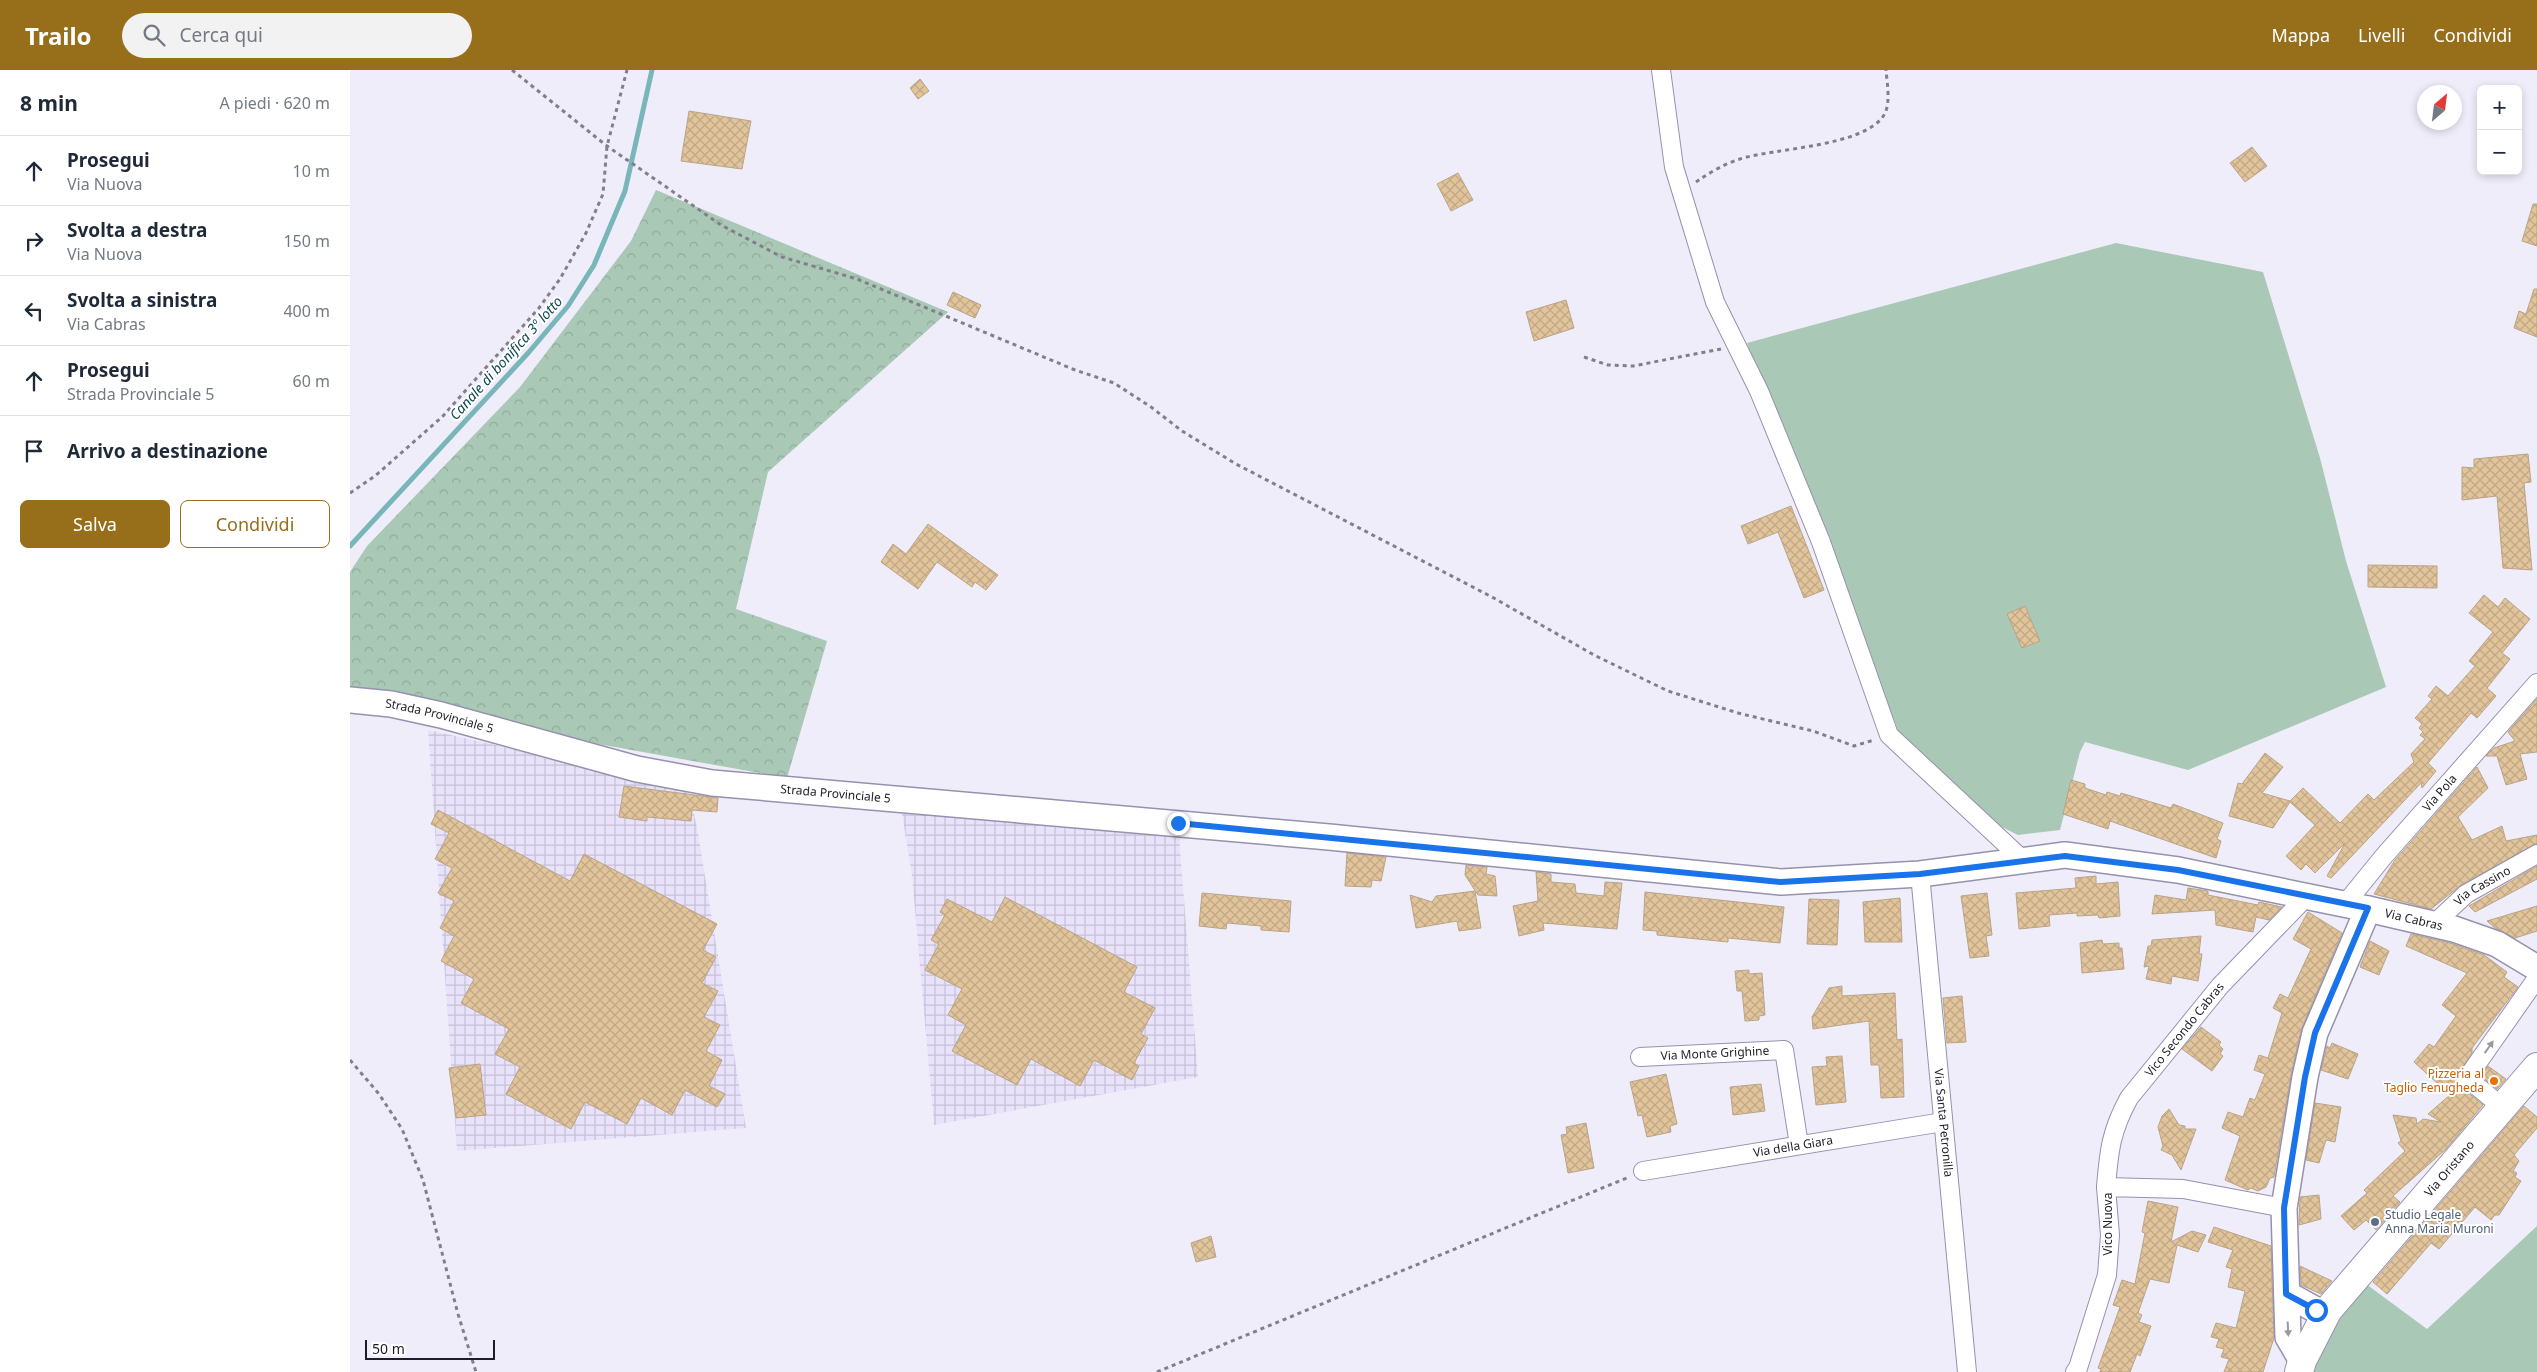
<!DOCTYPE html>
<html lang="it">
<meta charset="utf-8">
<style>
body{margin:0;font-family:"Noto Sans",sans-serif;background:#f2f2f3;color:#1f2937}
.controls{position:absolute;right:15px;top:15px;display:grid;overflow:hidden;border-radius:8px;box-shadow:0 2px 8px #0003}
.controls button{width:45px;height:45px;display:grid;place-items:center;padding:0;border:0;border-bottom:1px solid #e0e1e3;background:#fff;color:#1f2937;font:25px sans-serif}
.compass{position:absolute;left:2067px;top:15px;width:45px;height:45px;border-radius:50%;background:#fff;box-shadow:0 2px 8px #0003;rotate:28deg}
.scale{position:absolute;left:15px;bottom:12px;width:130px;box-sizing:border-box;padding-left:5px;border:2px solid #1f1c27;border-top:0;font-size:14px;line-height:18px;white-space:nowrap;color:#1f1c27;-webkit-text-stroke:4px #fff;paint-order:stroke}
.stop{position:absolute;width:15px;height:15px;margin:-11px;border:4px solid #1a73e8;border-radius:50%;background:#fff}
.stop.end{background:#1a73e8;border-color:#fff;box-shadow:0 1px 5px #0008}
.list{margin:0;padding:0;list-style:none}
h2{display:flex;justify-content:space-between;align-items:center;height:65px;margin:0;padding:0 20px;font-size:21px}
h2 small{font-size:16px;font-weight:400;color:#747a83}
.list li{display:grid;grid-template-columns:32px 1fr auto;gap:15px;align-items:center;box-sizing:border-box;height:70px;padding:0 20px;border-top:1px solid #e0e1e3}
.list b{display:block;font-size:19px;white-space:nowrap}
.list p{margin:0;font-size:16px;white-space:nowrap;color:#747a83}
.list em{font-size:16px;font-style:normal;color:#747a83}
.actions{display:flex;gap:10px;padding:15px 20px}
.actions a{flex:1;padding:11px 0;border:1px solid #976e1a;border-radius:8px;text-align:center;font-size:18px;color:#976e1a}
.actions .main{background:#976e1a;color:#fff}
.icon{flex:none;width:28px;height:28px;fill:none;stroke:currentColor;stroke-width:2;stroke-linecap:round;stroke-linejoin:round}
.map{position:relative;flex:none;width:2187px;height:1302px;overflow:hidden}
header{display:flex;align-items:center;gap:30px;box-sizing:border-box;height:70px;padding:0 25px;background:#976e1a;color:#fff}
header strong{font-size:24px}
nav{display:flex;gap:28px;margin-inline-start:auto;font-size:18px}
.search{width:350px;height:45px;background:#f2f2f3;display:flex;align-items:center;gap:12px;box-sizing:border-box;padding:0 18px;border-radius:28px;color:#747a83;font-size:19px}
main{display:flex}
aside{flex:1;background:#fff}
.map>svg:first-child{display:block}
</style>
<header>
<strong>Trailo</strong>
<div class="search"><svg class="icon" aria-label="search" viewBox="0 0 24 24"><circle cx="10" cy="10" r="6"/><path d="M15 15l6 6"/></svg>Cerca qui</div>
<nav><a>Mappa</a><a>Livelli</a><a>Condividi</a></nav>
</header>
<main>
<aside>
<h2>8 min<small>A piedi · 620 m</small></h2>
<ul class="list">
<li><svg class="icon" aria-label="ahead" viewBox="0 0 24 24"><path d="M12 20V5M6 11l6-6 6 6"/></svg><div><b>Prosegui</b><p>Via Nuova</p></div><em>10 m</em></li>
<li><svg class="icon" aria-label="right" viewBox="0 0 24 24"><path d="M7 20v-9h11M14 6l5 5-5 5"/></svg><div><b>Svolta a destra</b><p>Via Nuova</p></div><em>150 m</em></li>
<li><svg class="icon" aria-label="left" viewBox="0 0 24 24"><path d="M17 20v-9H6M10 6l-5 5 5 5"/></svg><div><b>Svolta a sinistra</b><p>Via Cabras</p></div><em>400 m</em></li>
<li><svg class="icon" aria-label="ahead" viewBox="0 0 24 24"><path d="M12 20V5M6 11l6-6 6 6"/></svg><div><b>Prosegui</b><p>Strada Provinciale 5</p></div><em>60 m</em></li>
<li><svg class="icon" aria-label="arrive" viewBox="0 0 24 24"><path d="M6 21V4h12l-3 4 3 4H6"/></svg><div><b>Arrivo a destinazione</b></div></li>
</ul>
<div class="actions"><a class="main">Salva</a><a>Condividi</a></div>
</aside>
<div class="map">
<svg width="2187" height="1302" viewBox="0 0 2187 1302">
<defs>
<pattern id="industrial-grid" width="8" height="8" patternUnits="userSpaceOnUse" patternTransform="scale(1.25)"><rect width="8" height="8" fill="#e8e2fa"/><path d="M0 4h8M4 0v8" fill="none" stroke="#c7c1d6"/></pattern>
<pattern id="forest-crowns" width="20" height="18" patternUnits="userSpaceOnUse" patternTransform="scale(1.25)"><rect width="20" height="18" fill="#a9c8b5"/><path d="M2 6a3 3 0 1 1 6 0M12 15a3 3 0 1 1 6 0" fill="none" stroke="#91ab9c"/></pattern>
<pattern id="building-cross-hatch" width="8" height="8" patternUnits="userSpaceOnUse" patternTransform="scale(1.25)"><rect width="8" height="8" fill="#e2c49b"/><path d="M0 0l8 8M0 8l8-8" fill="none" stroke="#c1a886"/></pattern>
</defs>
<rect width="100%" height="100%" fill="#f0edfa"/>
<path fill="url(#industrial-grid)" d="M 78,660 L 338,718 L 347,757 L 396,1058 L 107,1081 Z
M 552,744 L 828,753 L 848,1007 L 584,1055 L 562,806 Z"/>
<path fill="#a9c8b5" d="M 1766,173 L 1913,202 L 1970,388 L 1996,491 L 2036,617 L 1838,700 L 1735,672 L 1730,682 L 1710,760 L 1668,765 L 1644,753 L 1550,665 L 1397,273 Z
M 2187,1156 L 2187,1302 L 1962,1302 L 1971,1271 L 2016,1214 L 2077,1259 Z"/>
<path fill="url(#forest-crowns)" d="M 306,120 L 598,242 L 418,402 L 386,539 L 477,571 L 437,708 L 204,666 L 0,624 L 0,502 L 17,476 L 170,317 L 281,171 Z"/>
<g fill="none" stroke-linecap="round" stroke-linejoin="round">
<path stroke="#78b6ba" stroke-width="5" d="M 0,476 L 179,282 L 218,236 L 244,195 L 275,121 L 302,0"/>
</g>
<path fill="url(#building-cross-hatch)" stroke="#b9a489" d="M 570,9 L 579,21 L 568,29 L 560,18 Z
M 339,41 L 401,51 L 392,99 L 331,91 Z
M 1902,77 L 1917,96 L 1895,112 L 1880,93 Z
M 1108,103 L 1123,130 L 1101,141 L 1087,114 Z
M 2183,134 L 2187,134 L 2187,176 L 2172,171 Z
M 2184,219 L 2187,219 L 2187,267 L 2164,258 L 2169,241 L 2176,244 Z
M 603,222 L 631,235 L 625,248 L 597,235 Z
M 1216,230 L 1224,258 L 1184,271 L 1176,242 Z
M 2178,384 L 2181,412 L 2174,413 L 2182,500 L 2153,498 L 2147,426 L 2112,430 L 2112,397 L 2124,398 L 2124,389 Z
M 1441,436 L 1474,520 L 1454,528 L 1428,462 L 1398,474 L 1391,456 Z
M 578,454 L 648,505 L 636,520 L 625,512 L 622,517 L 587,492 L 568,519 L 531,492 L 543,474 L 556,484 Z
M 2018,495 L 2087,496 L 2087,518 L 2018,517 Z
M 2134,525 L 2148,537 L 2155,528 L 2180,549 L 2152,583 L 2160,589 L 2137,618 L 2146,626 L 2127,648 L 2121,643 L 2078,693 L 2086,701 L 2072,718 L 2071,713 L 1981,808 L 1977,806 L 1995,773 L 1965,803 L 1956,794 L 1951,800 L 1936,786 L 1965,755 L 1940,732 L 1923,758 L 1879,746 L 1888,713 L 1892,714 L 1915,683 L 1933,697 L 1912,723 L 1940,731 L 1953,718 L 1990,753 L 2018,724 L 2024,730 L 2064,692 L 2061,684 L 2075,669 L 2070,665 L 2073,662 L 2069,658 L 2072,654 L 2065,648 L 2082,629 L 2078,626 L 2086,616 L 2098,626 L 2125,596 L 2119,591 L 2143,562 L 2119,543 Z
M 1675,536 L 1690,571 L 1672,578 L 1657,544 Z
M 2187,629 L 2187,682 L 2170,684 L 2177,709 L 2156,715 L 2147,686 L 2136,686 L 2144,678 L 2165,671 L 2158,662 Z
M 2127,697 L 2138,718 L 2108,747 L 2122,770 L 2152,756 L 2156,771 L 2187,765 L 2187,773 L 2111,815 L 2081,839 L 2024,824 L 2045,790 Z
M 1721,710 L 1735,714 L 1735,718 L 1756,725 L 1757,722 L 1770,726 L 1771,723 L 1821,738 L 1823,734 L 1873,753 L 1867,769 L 1871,771 L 1866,788 L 1760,751 L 1758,759 L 1713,744 Z
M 274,716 L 368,728 L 367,742 L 342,740 L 341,751 L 297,747 L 297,751 L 269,747 Z
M 88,740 L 220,811 L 234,784 L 367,854 L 353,880 L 366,887 L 352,913 L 368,921 L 354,947 L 370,955 L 356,981 L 372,990 L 359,1016 L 375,1024 L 367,1037 L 335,1020 L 322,1045 L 291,1028 L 277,1054 L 235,1032 L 221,1059 L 156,1024 L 170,997 L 145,984 L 159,959 L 111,933 L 124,909 L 91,891 L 104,866 L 90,858 L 104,831 L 88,823 L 102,798 L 85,789 L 99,763 L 81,754 Z
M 997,783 L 1036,787 L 1031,811 L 1022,810 L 1021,817 L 995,816 Z
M 1116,795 L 1137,797 L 1136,804 L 1145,806 L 1147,826 L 1128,825 L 1115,805 Z
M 2187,796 L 2187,809 L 2125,842 L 2119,836 Z
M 1186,802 L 1201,804 L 1201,812 L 1225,814 L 1226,823 L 1254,826 L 1255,812 L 1272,813 L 1267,859 L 1193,853 L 1194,860 L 1169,866 L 1163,836 L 1188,831 Z
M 1746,806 L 1746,814 L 1768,812 L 1770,846 L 1749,848 L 1748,845 L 1727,846 L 1727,843 L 1699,845 L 1700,856 L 1669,859 L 1666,823 L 1726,818 L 1725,808 Z
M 1838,818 L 1858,821 L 1858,825 L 1908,835 L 1909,832 L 1932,837 L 1919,850 L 1906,847 L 1903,862 L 1866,855 L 1865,840 L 1802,844 L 1805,825 L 1836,830 Z
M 1125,821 L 1131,858 L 1109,861 L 1107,851 L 1066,858 L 1060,825 L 1082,832 L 1086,826 Z
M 1295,822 L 1434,837 L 1430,873 L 1378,868 L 1378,872 L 1307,865 L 1307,861 L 1293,860 Z
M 852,823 L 941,831 L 939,862 L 911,860 L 911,856 L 877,853 L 876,859 L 849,856 Z
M 1637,823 L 1642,865 L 1636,866 L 1639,886 L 1620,888 L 1611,826 Z
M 655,827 L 787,897 L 774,922 L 805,938 L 791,964 L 798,968 L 784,993 L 789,996 L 782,1010 L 744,990 L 730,1016 L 681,989 L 667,1015 L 602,981 L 616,955 L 598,945 L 612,919 L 575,900 L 589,874 L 581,870 L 595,845 L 590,842 L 597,829 L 642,852 Z
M 1550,828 L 1552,872 L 1515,872 L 1513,832 Z
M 1459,829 L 1489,830 L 1487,875 L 1457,874 Z
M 2187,836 L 2187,861 L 2165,868 L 2145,858 L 2137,851 Z
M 1958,842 L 1992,863 L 1951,960 L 1941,1005 L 1924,1107 L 1920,1108 L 1916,1117 L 1908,1121 L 1901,1118 L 1898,1120 L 1875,1110 L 1890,1066 L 1872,1058 L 1878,1042 L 1893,1047 L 1900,1028 L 1905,1030 L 1915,1004 L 1904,1000 L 1909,985 L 1918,988 L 1932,943 L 1923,938 L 1930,924 L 1938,928 L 1961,879 L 1943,869 Z
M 2061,864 L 2100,873 L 2134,885 L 2157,902 L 2154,907 L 2168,917 L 2122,978 L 2122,983 L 2107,1006 L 2110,1016 L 2133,1035 L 2096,1079 L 2043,1126 L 2050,1132 L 2026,1160 L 2016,1150 L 2004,1160 L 1991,1146 L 2017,1123 L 2014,1120 L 2055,1081 L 2048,1073 L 2051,1071 L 2043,1045 L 2066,1048 L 2067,1054 L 2073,1049 L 2091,1052 L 2078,1044 L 2100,1025 L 2064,992 L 2079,974 L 2084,977 L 2106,946 L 2092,935 L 2117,903 L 2056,876 Z
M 1851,866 L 1849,884 L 1852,884 L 1848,911 L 1822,906 L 1821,914 L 1796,909 L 1799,896 L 1794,897 L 1798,876 L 1801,876 L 1802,870 Z
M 1752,870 L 1753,874 L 1769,873 L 1769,878 L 1772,878 L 1774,899 L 1732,903 L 1730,873 Z
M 2020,871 L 2039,881 L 2029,905 L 2010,897 Z
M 1399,900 L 1399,904 L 1412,903 L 1415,945 L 1409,946 L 1409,950 L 1395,951 L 1392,921 L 1387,921 L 1385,901 Z
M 1492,916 L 1492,926 L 1545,923 L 1547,970 L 1552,969 L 1554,1027 L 1531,1028 L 1529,995 L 1521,995 L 1519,951 L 1463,959 L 1462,947 L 1479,918 Z
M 1612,926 L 1616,972 L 1597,973 L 1593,928 Z
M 1851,957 L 1871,972 L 1869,975 L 1873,979 L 1870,984 L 1873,986 L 1862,1001 L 1832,979 Z
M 1982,973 L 2008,984 L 1998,1009 L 1971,1000 L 1977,976 L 1980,978 Z
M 1492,986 L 1496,1032 L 1466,1035 L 1462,997 L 1477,996 L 1476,987 Z
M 130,994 L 136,1045 L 106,1048 L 99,998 Z
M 2138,996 L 2156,1009 L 2147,1019 L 2131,1006 Z
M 1316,1004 L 1327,1054 L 1320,1056 L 1321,1062 L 1297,1067 L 1292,1045 L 1288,1046 L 1280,1012 Z
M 1411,1014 L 1415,1041 L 1383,1045 L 1380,1017 Z
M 1965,1033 L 1991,1037 L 1985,1072 L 1976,1070 L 1969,1093 L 1956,1090 Z
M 2174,1036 L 2187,1047 L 2187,1058 L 2164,1085 L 2169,1091 L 2163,1101 L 2167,1103 L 2165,1107 L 2171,1111 L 2149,1145 L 2145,1145 L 2141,1150 L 2125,1137 L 2089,1179 L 2081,1173 L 2037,1224 L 2023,1212 Z
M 1819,1039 L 1829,1055 L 1835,1056 L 1835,1059 L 1846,1059 L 1831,1100 L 1822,1085 L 1811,1080 L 1813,1076 L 1808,1057 L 1812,1046 Z
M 1236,1053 L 1244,1098 L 1218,1103 L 1211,1065 L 1217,1064 L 1216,1057 Z
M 1969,1125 L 1971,1149 L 1949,1155 L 1950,1127 Z
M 1798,1131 L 1828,1137 L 1821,1172 L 1842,1161 L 1856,1165 L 1848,1182 L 1827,1175 L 1819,1213 L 1800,1209 L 1788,1243 L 1792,1245 L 1789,1252 L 1801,1256 L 1790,1286 L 1787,1284 L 1780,1302 L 1750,1302 L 1751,1299 L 1748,1298 L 1770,1237 L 1763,1235 L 1772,1210 L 1785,1214 L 1795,1163 L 1792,1162 Z
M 1864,1157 L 1921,1176 L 1924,1268 L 1913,1302 L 1874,1302 L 1879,1289 L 1871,1287 L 1874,1279 L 1866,1277 L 1869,1269 L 1861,1267 L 1866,1253 L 1886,1258 L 1895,1221 L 1878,1217 L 1882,1199 L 1876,1197 L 1883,1180 L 1858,1172 Z
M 861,1166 L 866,1187 L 846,1192 L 841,1173 Z
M 1950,1196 L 1982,1211 L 1971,1224 L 1951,1215 Z"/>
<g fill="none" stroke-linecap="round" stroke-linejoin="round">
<g stroke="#9790ae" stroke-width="20">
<g id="street">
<path d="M 1311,0 L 1324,97 L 1365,232 L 1409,321 L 1471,472 L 1539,665 L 1674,791"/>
<path id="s1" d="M 1570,804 L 1617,1302"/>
<path id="s2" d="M 1995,834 L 2034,786 L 2187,613"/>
<path id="s3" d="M 2084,854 L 2116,824 L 2187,784"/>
<path id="s4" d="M 1290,987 L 1434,980 L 1449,1075"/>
<path d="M 2152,1037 L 2117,1008 L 2187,908"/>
<path id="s5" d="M 1293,1101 L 1593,1052"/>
<path id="s6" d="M 1756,1117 C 1759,1080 1761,1061 1779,1028 L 1870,916 L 1957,826"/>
<path d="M 1725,1302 L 1728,1298 L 1757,1205 L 1760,1165 L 1756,1117 L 1833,1119 L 1934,1138"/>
</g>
</g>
<g stroke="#9790ae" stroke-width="28">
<g id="secondary">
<path id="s7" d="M 0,630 L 41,634 L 91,645 L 287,699 L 362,713 L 979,767 L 1431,812 L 1570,804 L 1715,785 L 1828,800 L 2018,839 L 2104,859 L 2147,874 L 2187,898"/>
<path d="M 1937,1224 L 1966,1240 L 1978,1240"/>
<path d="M 1952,1291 L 1938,1267 L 1934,1138 L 1955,1007 L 1965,963 L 2018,839"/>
</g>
</g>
<g stroke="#9790ae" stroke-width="30">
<g id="primary">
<path id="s8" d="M 1949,1302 L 1952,1291 L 1978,1240 L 2187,997"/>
</g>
</g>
<path stroke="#827f8b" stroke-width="3" stroke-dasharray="4 4" stroke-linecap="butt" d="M 162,0 L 257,76 L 371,155 L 432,187 L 507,209 L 725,300 L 764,313 L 801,337 L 832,361 L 886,394 L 1142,527 L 1244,585 L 1318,621 L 1388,643 L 1463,661 L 1504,676 L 1524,670
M 1346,112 C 1359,103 1374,94 1390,89 C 1424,78 1514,77 1534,45 C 1541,33 1537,13 1536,0
M 1234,287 L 1258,295 L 1283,296 L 1371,279
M 0,423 L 25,406 L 92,347 L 189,238 L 210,209 L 236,163 L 253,124 L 257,76 L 277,0
M 0,990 L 29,1024 L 52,1059 L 73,1110 L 108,1244 L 126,1302
M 807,1302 L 1279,1107"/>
<use href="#street" stroke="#fff" stroke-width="18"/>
<use href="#secondary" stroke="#fff" stroke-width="25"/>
<use href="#primary" stroke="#fff" stroke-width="28"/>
</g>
<defs><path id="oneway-solid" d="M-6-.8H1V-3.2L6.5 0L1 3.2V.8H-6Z" transform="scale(1.25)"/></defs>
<g fill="#9a999e">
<use href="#oneway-solid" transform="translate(2139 977) rotate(-55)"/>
<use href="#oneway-solid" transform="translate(1938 1259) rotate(87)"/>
</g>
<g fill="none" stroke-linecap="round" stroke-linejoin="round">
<path stroke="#1a73e8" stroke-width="6" d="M 828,753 L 1431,812 L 1570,804 L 1715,786 L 1828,800 L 2018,838 L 1965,963 L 1955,1007 L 1934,1138 L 1936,1224 L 1966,1240"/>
</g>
<circle fill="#e8710a" stroke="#fff" stroke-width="2" cx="2144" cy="1011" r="5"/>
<circle fill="#5c6f8a" stroke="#fff" stroke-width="2" cx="2025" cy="1152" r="5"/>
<g text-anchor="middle" stroke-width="4" stroke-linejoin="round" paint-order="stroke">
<g font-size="12" fill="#1f1c27" stroke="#fff">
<text dy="4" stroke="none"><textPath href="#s7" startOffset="91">Strada Provinciale 5</textPath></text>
<text dy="4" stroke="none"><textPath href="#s7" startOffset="496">Strada Provinciale 5</textPath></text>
<text dy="4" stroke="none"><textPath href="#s2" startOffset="146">Via Pola</textPath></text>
<text dy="4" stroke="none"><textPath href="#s3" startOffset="62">Via Cassino</textPath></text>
<text dy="4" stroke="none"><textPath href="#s7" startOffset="2086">Via Cabras</textPath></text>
<text dy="4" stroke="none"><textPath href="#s6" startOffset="181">Vico Secondo Cabras</textPath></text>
<text dy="4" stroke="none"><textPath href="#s4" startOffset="75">Via Monte Grighine</textPath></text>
<text dy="4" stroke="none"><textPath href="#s1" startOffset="250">Via Santa Petronilla</textPath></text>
<text dy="4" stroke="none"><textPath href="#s5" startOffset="152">Via della Giara</textPath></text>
<text dy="4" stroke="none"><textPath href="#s8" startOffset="255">Via Oristano</textPath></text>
<text transform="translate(1758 1154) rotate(-90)" y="4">Vico Nuova</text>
</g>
<g font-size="12" fill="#c56008" stroke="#fff" text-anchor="end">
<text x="2134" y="1008">Pizzeria al<tspan x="2134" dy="14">Taglio Fenugheda</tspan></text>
</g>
<g font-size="12" fill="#4e5e75" stroke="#fff" text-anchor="start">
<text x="2035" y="1149">Studio Legale<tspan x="2035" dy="14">Anna Maria Muroni</tspan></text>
</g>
<g font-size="14" font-style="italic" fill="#10494d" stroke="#fff">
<text transform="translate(156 288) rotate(-48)" y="5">Canale di bonifica 3º lotto</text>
</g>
</g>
</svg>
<div class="controls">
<button>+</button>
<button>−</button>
</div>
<svg class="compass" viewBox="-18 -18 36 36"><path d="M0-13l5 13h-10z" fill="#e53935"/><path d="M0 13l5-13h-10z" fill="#747a83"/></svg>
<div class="scale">50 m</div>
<div class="stop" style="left:1966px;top:1240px"></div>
<div class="stop end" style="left:828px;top:753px"></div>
</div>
</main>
